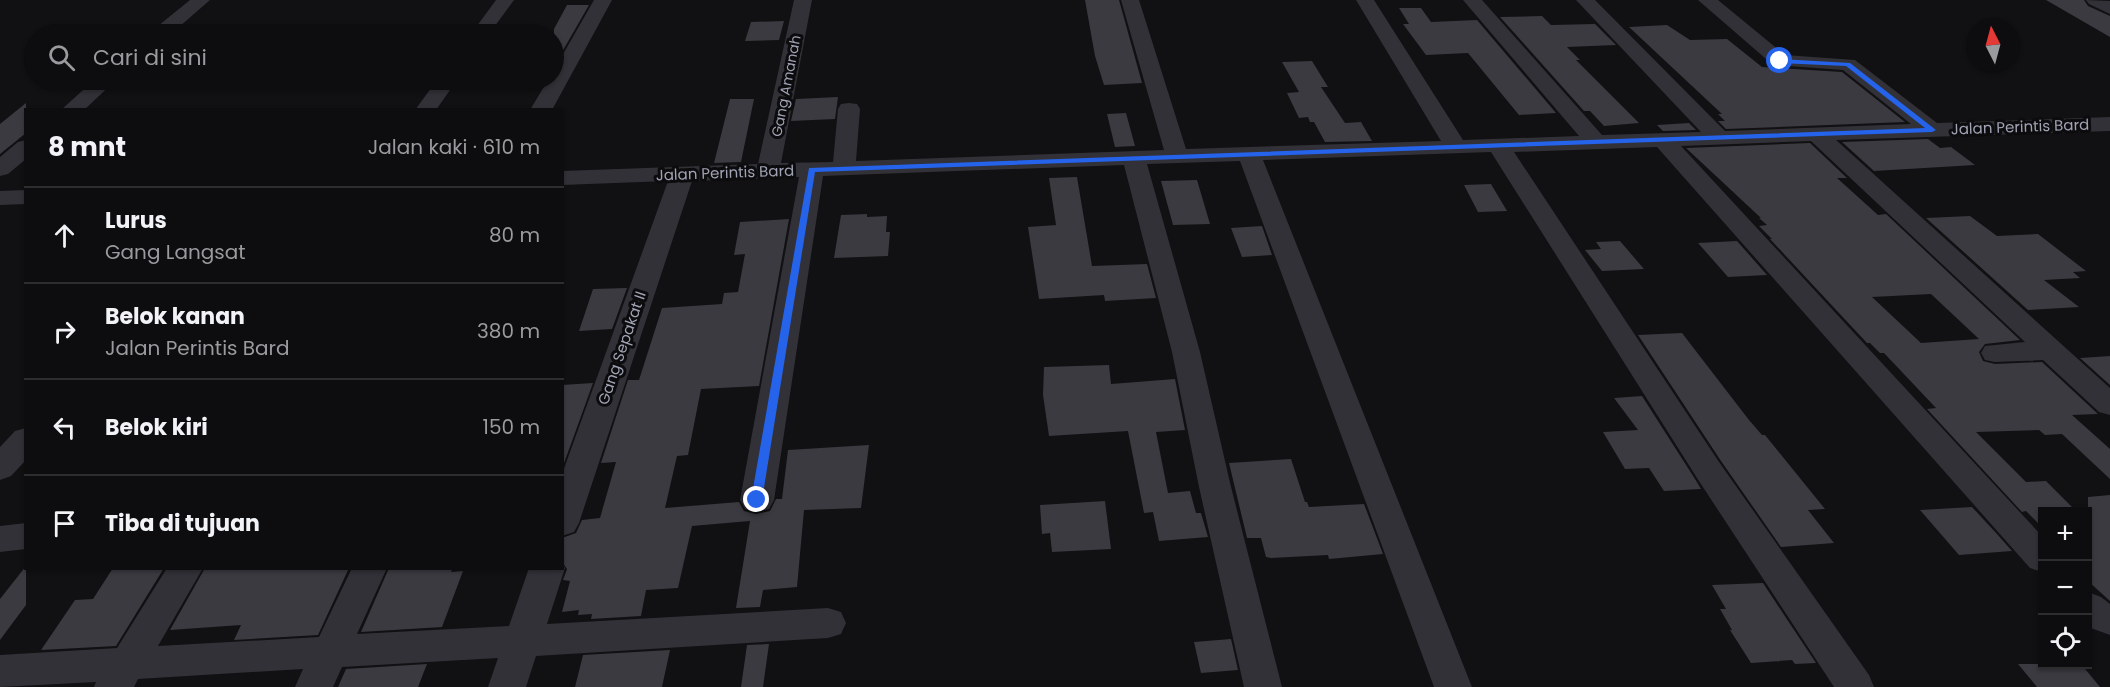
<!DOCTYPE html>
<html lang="id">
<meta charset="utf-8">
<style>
body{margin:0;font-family:Poppins,sans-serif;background:#161517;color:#f1f3f6}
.controls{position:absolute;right:18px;bottom:18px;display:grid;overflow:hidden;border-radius:0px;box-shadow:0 2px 4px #0004}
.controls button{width:54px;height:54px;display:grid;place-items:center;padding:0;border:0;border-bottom:2px solid #2d2c2e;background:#0d0c0e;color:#f1f3f6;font:30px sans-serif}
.compass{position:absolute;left:1966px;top:18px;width:54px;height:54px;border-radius:50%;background:#0d0c0e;box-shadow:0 2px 4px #0004;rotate:354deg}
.stop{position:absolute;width:18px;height:18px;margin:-14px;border:4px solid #2563eb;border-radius:50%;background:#fff}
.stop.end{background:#2563eb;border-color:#fff;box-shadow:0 2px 6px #0008}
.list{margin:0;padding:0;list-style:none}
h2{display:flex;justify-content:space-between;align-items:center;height:78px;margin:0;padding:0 24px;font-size:26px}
h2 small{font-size:20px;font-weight:400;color:#9a9b9e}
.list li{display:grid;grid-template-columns:39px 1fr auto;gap:18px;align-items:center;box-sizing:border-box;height:96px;padding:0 24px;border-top:2px solid #2d2c2e}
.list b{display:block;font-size:22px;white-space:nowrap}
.list p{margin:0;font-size:20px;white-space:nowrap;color:#9a9b9e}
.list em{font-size:20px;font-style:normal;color:#9a9b9e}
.icon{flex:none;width:33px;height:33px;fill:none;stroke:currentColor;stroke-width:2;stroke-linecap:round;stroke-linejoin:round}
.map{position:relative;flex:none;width:2110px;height:687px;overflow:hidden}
.search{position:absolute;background:#0d0c0e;box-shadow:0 2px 4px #0004;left:24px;top:24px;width:540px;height:66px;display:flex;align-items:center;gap:15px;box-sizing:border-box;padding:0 21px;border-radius:33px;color:#9a9b9e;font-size:22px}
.panel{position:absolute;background:#0d0c0e;box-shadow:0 2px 4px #0004;left:24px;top:108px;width:540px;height:462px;border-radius:0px}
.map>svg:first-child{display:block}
</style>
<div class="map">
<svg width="2110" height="687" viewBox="0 0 2110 687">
<rect width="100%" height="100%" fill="#111012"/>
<path fill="#3a3a40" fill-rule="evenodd" d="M 1085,0 L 1119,0 L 1142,83 L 1104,85 L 1095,56 Z
M 2046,0 L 2084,0 L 2088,6 L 2110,16 L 2110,37 Z
M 567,5 L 589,5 L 554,66 L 554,29 Z
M 1399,8 L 1421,8 L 1431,22 L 1477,20 L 1556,113 L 1519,115 L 1468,53 L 1426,55 L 1403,24 L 1409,24 Z
M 1542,16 L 1551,25 L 1595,24 L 1616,45 L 1567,47 L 1580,60 L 1576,60 L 1639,123 L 1604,126 L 1590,111 L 1584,111 L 1500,17 Z
M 784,21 L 779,40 L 745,41 L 751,22 Z
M 1667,25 L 1690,40 L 1727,39 L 1762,67 L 1842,72 L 1905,122 L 1726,129 L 1718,121 L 1725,121 L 1718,114 L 1722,114 L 1629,27 Z
M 1312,61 L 1328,87 L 1321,87 L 1345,123 L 1361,122 L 1372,141 L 1325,142 L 1314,122 L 1310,122 L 1308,117 L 1299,118 L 1287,93 L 1299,92 L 1282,62 Z
M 838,97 L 835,119 L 791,121 L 796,99 Z
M 730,99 L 754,99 L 741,162 L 714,163 Z
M 26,103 L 26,133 L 0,154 L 0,124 Z
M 1126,113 L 1135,146 L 1115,147 L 1107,114 Z
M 1689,123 L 1696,130 L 1663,131 L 1657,125 Z
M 1928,139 L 1940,148 L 1951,147 L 1975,165 L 1874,171 L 1842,142 Z
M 1810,143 L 1847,178 L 1837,178 L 1878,215 L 1886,214 L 2020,340 L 1985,344 L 1979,352 L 1983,361 L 1995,364 L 2042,362 L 2098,414 L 2072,415 L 2110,449 L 2110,479 L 2062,434 L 2045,435 L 2039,430 L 1976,432 L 2026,482 L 2046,481 L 2077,512 L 2043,512 L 2043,528 L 2026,511 L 2022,512 L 1927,409 L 1936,408 L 1884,353 L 1880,353 L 1870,343 L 1867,343 L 1770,239 L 1772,239 L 1759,226 L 1767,225 L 1759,218 L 1761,218 L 1686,148 ZM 1931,294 L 1979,339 L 1921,343 L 1872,297 Z
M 1077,177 L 1092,266 L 1147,264 L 1156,298 L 1105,301 L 1104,295 L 1039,299 L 1028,227 L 1056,225 L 1049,178 Z
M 1197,180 L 1210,224 L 1173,225 L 1161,181 Z
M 1491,184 L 1507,211 L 1478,212 L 1464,185 Z
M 867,214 L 867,217 L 887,216 L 886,232 L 890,232 L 888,256 L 834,258 L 841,215 Z
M 1970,216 L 1997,236 L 2038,234 L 2086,271 L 2073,272 L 2080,278 L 2044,280 L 2079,307 L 2028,310 L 1926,218 Z
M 789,219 L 759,386 L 701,389 L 688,455 L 677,456 L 665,508 L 739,502 L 744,511 L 756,514 L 770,511 L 776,499 L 782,499 L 788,450 L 869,445 L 861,508 L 804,510 L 797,587 L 763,590 L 760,607 L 736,608 L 750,521 L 692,526 L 678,588 L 646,590 L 641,616 L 591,619 L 592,614 L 578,615 L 579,610 L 562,612 L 570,581 L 563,580 L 567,569 L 562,562 L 562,538 L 576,533 L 582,520 L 600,518 L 616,462 L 601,463 L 628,380 L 639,380 L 662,308 L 722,304 L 724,293 L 738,292 L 745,254 L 734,255 L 740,222 Z
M 1262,226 L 1272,255 L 1242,257 L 1231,228 Z
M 1620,241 L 1644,269 L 1602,271 L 1585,250 L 1601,249 L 1596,242 Z
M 1737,241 L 1767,275 L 1728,277 L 1698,243 Z
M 627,288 L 612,329 L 579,331 L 593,289 Z
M 1682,333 L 1749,420 L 1762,435 L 1765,435 L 1825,509 L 1808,510 L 1834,543 L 1781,547 L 1721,461 L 1638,335 Z
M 2110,356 L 2110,385 L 2080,358 Z
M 1109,365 L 1111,384 L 1175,379 L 1185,430 L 1156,432 L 1168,493 L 1190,491 L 1196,513 L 1201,513 L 1208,537 L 1159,541 L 1153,512 L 1144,513 L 1128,431 L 1049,436 L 1043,395 L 1044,367 Z
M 593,383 L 563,466 L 562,466 L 562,385 Z
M 1642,396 L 1695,479 L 1701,489 L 1664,491 L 1649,468 L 1625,469 L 1603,432 L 1638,430 L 1614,398 Z
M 1291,459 L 1305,502 L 1307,502 L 1309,507 L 1364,504 L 1383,554 L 1329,559 L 1328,555 L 1271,558 L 1266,557 L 1261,538 L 1247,538 L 1229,463 Z
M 2110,495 L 2110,601 L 2088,581 L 2088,497 Z
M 1105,501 L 1111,549 L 1052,552 L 1050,533 L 1042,534 L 1040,505 Z
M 1972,507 L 1997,534 L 2012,551 L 1959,555 L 1920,510 Z
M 26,566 L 26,605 L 0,640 L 0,599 Z
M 113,568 L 164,568 L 116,646 L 41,650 L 75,600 L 93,599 Z
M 205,568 L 349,568 L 318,635 L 234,640 L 241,625 L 170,630 Z
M 389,568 L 453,568 L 451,572 L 463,571 L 442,627 L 361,632 Z
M 1763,583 L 1816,663 L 1795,664 L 1792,660 L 1751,663 L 1730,630 L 1732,630 L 1720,609 L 1726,609 L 1712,585 Z
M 1231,639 L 1238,670 L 1201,673 L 1194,642 Z
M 769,644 L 763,687 L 741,687 L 747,645 Z
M 670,650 L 662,687 L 575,687 L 583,655 Z
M 427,664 L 418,687 L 338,687 L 346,669 Z
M 2018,664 L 2081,664 L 2100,687 L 2037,687 Z"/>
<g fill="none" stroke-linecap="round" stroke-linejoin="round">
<path fill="#313137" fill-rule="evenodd" d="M 190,0 L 210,0 L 171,34 L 151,34 L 153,30 Z
M 496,0 L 514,0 L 489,34 L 471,34 Z
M 594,0 L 612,0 L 552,110 L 530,110 L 548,80 L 554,80 L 554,70 Z
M 794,0 L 812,0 L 781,163 L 833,162 L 838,109 L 841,104 L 849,103 L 857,104 L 860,109 L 856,161 L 1164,150 L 1121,0 L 1139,0 L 1186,149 L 1441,141 L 1356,0 L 1374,0 L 1463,140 L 1579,136 L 1463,0 L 1482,0 L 1602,135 L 1701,132 L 1576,0 L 1595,0 L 1725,131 L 1911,124 L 1843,70 L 1773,65 L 1698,0 L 1718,0 L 1785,55 L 1855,60 L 1937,123 L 2110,117 L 2110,131 L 1836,140 L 2110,388 L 2110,415 L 2099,412 L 2043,360 L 1995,362 L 1985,360 L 1981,353 L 1985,346 L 2025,342 L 1811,141 L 1681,146 L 2042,536 L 2042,572 L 2030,568 L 1657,147 L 1514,152 L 1719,462 L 1869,675 L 1874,687 L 1834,687 L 1697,478 L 1491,152 L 1263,160 L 1472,687 L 1434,687 L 1240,161 L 1147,164 L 1200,352 L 1231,487 L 1282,687 L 1244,687 L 1199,487 L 1172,352 L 1124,165 L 823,176 L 774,500 L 769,509 L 757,512 L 745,509 L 740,500 L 799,177 L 692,181 L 579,523 L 574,532 L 562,536 L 562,474 L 668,181 L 562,185 L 562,171 L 758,164 Z
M 2086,0 L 2110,1 L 2110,14 L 2089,4 Z
M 94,80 L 116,80 L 84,110 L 61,110 Z
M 437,80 L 457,80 L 436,110 L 415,110 Z
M 26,140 L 26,159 L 8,174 L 0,176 L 0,157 L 18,142 Z
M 26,190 L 26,204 L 0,205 L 0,191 Z
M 26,428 L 26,460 L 11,476 L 0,480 L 0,447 L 15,431 Z
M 26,523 L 26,549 L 0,552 L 0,526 Z
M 562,564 L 565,568 L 547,624 L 828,608 L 841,612 L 846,623 L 841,634 L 828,638 L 536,656 L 526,687 L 488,687 L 498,658 L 342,667 L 333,687 L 295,687 L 303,669 L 138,679 L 134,687 L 94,687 L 96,682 L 0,687 L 0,655 L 117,648 L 167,568 L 203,568 L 158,646 L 319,637 L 352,568 L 387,568 L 357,634 L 509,626 L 529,568 L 562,568 Z
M 2088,592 L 2101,597 L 2110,604 L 2110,635 L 2088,627 Z"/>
</g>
<path fill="#2563eb" d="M 1780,59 L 1850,63 L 1936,130 L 1932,132 L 815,172 L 762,500 L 757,504 L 751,500 L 809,168 L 1925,128 L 1846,66 L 1778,63 Z"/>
<g text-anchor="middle" stroke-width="6" stroke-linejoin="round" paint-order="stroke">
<g font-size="14" fill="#a0a3b4" stroke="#0c0b0d">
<text transform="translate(786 86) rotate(-79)" y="5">Gang Amanah</text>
</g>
<g font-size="15" fill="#a0a3b4" stroke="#0c0b0d">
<text transform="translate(2020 127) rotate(-2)" y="5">Jalan Perintis Bard</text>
<text transform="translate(725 173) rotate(-2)" y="5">Jalan Perintis Bard</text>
<text transform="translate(622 348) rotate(-71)" y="5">Gang Sepakat II</text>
</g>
</g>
</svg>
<div class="controls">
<button>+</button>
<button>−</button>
<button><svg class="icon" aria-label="locate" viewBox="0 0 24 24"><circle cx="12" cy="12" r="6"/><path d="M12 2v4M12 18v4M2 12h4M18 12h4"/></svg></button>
</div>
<svg class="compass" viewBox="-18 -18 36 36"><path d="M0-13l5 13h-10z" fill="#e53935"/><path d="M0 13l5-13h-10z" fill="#9a9b9e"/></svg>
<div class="stop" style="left:1780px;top:61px"></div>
<div class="stop end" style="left:757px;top:500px"></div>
<div class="search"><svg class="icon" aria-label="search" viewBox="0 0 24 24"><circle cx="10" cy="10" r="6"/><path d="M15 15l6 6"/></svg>Cari di sini</div>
<section class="panel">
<h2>8 mnt<small>Jalan kaki · 610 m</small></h2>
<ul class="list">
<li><svg class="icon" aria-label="ahead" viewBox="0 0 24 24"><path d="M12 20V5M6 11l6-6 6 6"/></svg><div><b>Lurus</b><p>Gang Langsat</p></div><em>80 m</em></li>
<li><svg class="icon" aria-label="right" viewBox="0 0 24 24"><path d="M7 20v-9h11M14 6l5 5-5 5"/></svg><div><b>Belok kanan</b><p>Jalan Perintis Bard</p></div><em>380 m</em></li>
<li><svg class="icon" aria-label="left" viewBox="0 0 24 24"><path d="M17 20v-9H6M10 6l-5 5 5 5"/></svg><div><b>Belok kiri</b></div><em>150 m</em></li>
<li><svg class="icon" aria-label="arrive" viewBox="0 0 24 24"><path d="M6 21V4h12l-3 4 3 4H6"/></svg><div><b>Tiba di tujuan</b></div></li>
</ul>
</section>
</div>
